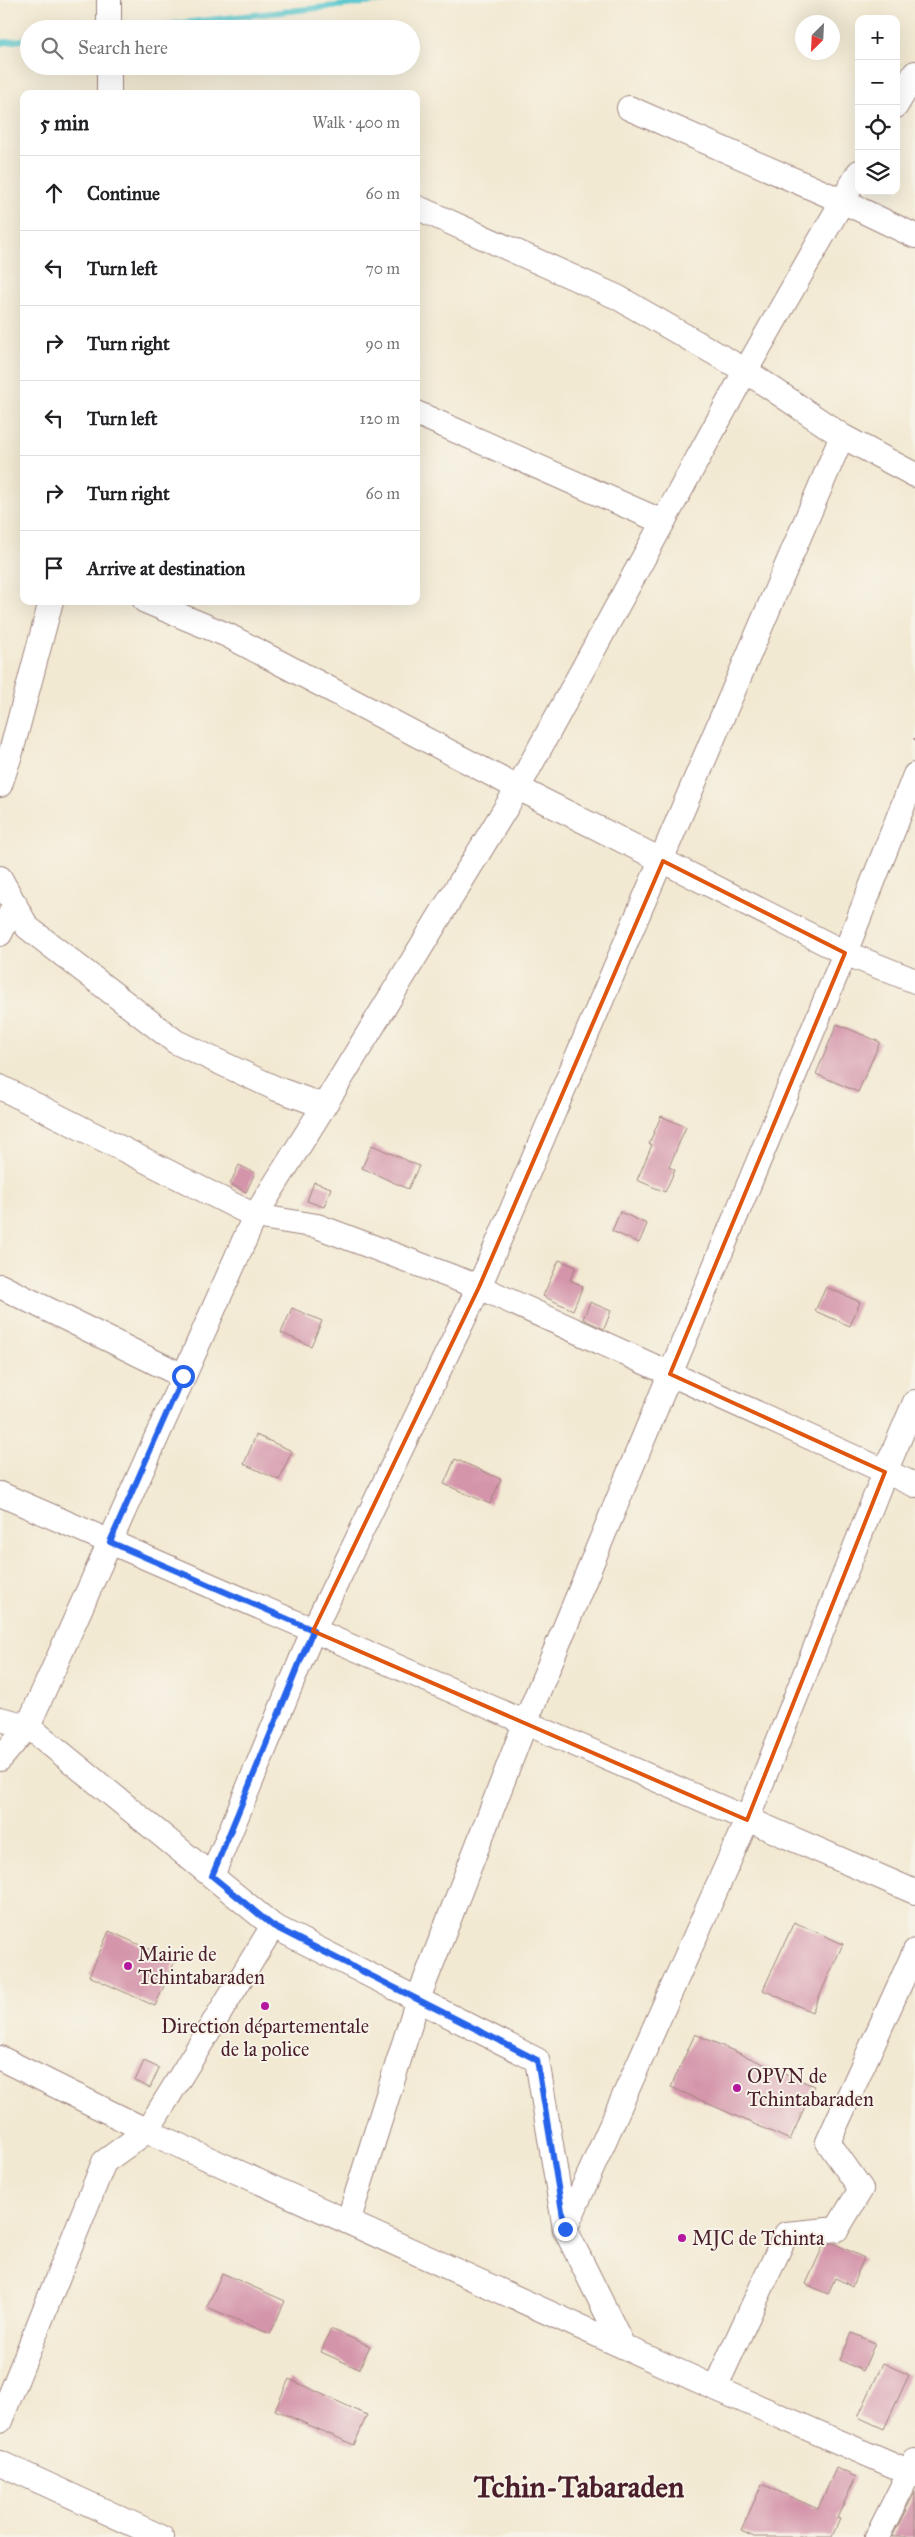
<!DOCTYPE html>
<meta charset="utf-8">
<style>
body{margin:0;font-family:"IM FELL Great Primer",serif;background:#f2f2f2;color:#202124}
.controls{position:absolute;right:15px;top:15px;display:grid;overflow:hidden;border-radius:10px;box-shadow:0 5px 20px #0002}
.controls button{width:45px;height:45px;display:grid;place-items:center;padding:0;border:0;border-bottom:1px solid #e0e0e0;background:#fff;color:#202124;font:25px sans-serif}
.compass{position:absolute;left:795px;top:15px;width:45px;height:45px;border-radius:50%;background:#fff;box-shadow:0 5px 20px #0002;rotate:204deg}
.stop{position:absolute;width:15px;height:15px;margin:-11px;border:4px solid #2563eb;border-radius:50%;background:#fff}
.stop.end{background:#2563eb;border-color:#fff;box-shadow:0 1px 5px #0008}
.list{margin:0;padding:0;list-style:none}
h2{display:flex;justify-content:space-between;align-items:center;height:65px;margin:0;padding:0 20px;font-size:21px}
h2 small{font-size:16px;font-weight:400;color:#757577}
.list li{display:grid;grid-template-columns:32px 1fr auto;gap:15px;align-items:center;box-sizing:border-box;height:75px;padding:0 20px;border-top:1px solid #e0e0e0}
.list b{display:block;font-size:19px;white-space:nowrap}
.list em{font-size:16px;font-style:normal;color:#757577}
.icon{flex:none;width:28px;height:28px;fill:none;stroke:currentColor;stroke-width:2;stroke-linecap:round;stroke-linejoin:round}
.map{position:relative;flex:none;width:915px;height:2537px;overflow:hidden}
.search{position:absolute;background:#fff;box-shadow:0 5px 20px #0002;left:20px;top:20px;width:400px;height:55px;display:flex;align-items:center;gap:12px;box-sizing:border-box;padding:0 18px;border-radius:28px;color:#757577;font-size:19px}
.panel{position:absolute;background:#fff;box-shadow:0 5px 20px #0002;left:20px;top:90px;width:400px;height:515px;border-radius:10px}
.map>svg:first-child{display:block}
</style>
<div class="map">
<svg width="915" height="2537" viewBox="0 0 915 2537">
<rect width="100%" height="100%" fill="#f7f3e8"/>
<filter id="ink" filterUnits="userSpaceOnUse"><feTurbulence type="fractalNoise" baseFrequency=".02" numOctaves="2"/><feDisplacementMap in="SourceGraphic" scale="10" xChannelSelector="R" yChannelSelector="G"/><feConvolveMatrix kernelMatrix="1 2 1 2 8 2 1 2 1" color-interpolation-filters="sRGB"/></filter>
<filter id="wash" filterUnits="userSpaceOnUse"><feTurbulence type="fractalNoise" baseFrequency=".0096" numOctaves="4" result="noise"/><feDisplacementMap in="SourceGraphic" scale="20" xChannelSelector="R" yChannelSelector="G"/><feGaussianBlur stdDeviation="1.12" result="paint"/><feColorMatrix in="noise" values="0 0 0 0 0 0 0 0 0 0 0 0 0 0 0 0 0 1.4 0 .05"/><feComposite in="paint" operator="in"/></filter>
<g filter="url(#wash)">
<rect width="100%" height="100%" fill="#f2e9d2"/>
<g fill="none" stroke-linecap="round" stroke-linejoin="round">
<path stroke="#5bc8cf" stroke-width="6" d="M 127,29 L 391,0
M 0,43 L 29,39"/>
</g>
<g id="blocks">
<path fill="#d494aa" d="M 837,1024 L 880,1042 L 858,1092 L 816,1074 Z
M 661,1116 L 686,1127 L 669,1167 L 675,1170 L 665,1192 L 637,1180 L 652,1145 L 649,1144 Z
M 372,1145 L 419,1166 L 408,1189 L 362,1168 Z
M 239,1165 L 255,1173 L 246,1192 L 230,1184 Z
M 314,1182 L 331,1188 L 324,1207 L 307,1201 Z
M 620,1212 L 647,1224 L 639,1243 L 612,1231 Z
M 559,1260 L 576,1267 L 570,1280 L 583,1286 L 573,1310 L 543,1296 Z
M 826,1287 L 860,1302 L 850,1326 L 815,1311 Z
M 590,1302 L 611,1311 L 604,1329 L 583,1319 Z
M 292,1308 L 322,1321 L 311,1346 L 281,1333 Z
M 256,1435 L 292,1451 L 279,1480 L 244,1464 Z
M 455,1459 L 501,1479 L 490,1504 L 444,1484 Z
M 794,1922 L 843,1944 L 812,2012 L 763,1990 Z
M 109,1931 L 175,1961 L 155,2006 L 89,1976 Z
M 695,2034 L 814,2086 L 790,2140 L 671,2087 Z
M 144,2061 L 159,2068 L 150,2088 L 135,2081 Z
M 833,2243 L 864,2258 L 852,2286 L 835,2278 L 828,2294 L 806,2284 L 824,2244 Z
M 222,2273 L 285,2301 L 270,2334 L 207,2307 Z
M 331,2329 L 370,2346 L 359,2369 L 321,2352 Z
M 852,2333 L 875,2343 L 863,2371 L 840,2360 Z
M 883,2363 L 909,2375 L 884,2429 L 858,2417 Z
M 289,2379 L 367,2415 L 354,2445 L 275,2410 Z
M 836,2468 L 856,2477 L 837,2518 L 840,2519 L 832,2537 L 754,2537 L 741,2531 L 762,2484 L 818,2509 Z
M 915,2492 L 915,2537 L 892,2537 Z"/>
</g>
</g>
<g filter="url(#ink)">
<use href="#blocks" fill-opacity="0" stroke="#9e847e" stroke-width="1"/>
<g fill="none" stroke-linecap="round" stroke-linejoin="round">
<g stroke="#9e847e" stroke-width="26">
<path id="street" d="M 109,0 L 109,29
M 109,94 L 109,66
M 896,106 L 915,73
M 629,108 L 842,201 L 915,236
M 416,207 L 617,297 L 746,371 L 842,436 L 915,475
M 416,413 L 663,522
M 145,601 L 227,635 L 518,788 L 663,861 L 845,953 L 915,981
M 0,785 L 11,752 L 51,601
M 0,878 L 27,927 L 176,1042 L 277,1089 L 324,1106
M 0,934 L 15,904
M 0,1087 L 255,1216 L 317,1226 L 479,1287 L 915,1485
M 0,1286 L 183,1376
M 0,1494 L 915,1892
M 0,1719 L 28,1726 L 273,1926 L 537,2060 L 565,2229 L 623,2346
M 0,1759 L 28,1726 L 255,1216 L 324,1106 L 518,788 L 741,379 L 859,172
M 212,1876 L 313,1631 L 479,1287 L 842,436
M 0,2058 L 147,2131 L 715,2388 L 915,2475
M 348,2222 L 418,1999 L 526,1721 L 845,953 L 915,775
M 565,2229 L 747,1820 L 885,1472 L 915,1402
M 715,2388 L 786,2234 L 837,2229 L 861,2189 L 828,2142 L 915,1951
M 0,2421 L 104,2162 L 147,2131 L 273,1926
M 0,2463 L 161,2537
M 877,2537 L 915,2461"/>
</g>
<path stroke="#9e847e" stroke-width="3" stroke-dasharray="4 4" stroke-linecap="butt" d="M 915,738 L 915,740"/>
<use href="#street" stroke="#fff" stroke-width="24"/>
</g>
</g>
<g fill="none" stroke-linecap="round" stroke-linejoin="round" filter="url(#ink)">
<path stroke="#2563eb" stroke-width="6" d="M 183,1376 L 110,1542 L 313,1630 L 212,1876 L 273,1926 L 537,2060 L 565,2229"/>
</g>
<path fill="none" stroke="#e0560e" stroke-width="4" stroke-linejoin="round" d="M 663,861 L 845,953 L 670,1374 L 885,1472 L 747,1820 L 313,1631 L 479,1287 Z"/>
<g fill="#b5179e" stroke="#f7f3e8" stroke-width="2">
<circle cx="128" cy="1966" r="5"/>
<circle cx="265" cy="2006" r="5"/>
<circle cx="737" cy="2088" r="5"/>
<circle cx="682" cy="2238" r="5"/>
</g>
<g text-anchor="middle" stroke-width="4" stroke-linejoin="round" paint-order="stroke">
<g font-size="20" fill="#4a1f2b" stroke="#f7f3e8" text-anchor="start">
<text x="138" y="1961">Mairie de<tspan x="138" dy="23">Tchintabaraden</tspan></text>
<text x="265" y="2033" text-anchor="middle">Direction départementale<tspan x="265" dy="23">de la police</tspan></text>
<text x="747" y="2083">OPVN de<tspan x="747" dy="23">Tchintabaraden</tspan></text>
<text x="692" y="2245">MJC de Tchinta</text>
</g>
<g font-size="30" font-weight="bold" fill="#4a1f2b" stroke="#f7f3e8">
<text x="579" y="2497">Tchin-Tabaraden</text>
</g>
</g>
</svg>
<div class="controls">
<button>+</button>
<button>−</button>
<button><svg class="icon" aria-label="locate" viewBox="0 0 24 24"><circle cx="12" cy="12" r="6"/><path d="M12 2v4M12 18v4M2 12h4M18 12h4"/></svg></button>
<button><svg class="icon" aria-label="layers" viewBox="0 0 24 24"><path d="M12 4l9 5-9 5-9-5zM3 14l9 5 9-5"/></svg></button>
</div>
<svg class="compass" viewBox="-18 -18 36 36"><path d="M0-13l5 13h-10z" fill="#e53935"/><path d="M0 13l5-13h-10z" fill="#757577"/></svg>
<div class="stop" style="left:183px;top:1376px"></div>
<div class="stop end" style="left:565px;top:2229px"></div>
<div class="search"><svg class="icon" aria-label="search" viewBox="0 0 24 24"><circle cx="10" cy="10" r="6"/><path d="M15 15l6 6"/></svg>Search here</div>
<section class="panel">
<h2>5 min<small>Walk · 400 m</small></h2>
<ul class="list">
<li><svg class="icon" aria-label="ahead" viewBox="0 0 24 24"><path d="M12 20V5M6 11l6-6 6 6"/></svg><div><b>Continue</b></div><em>60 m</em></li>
<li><svg class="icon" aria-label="left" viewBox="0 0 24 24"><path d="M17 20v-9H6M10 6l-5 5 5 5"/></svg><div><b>Turn left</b></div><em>70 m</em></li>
<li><svg class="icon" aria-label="right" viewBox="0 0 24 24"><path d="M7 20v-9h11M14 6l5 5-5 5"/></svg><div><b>Turn right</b></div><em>90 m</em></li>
<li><svg class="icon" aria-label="left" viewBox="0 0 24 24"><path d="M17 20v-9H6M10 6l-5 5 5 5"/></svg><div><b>Turn left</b></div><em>120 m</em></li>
<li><svg class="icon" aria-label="right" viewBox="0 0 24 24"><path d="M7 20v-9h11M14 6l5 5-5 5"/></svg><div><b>Turn right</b></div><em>60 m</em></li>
<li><svg class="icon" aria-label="arrive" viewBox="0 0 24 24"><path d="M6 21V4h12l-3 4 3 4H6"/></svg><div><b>Arrive at destination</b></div></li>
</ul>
</section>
</div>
